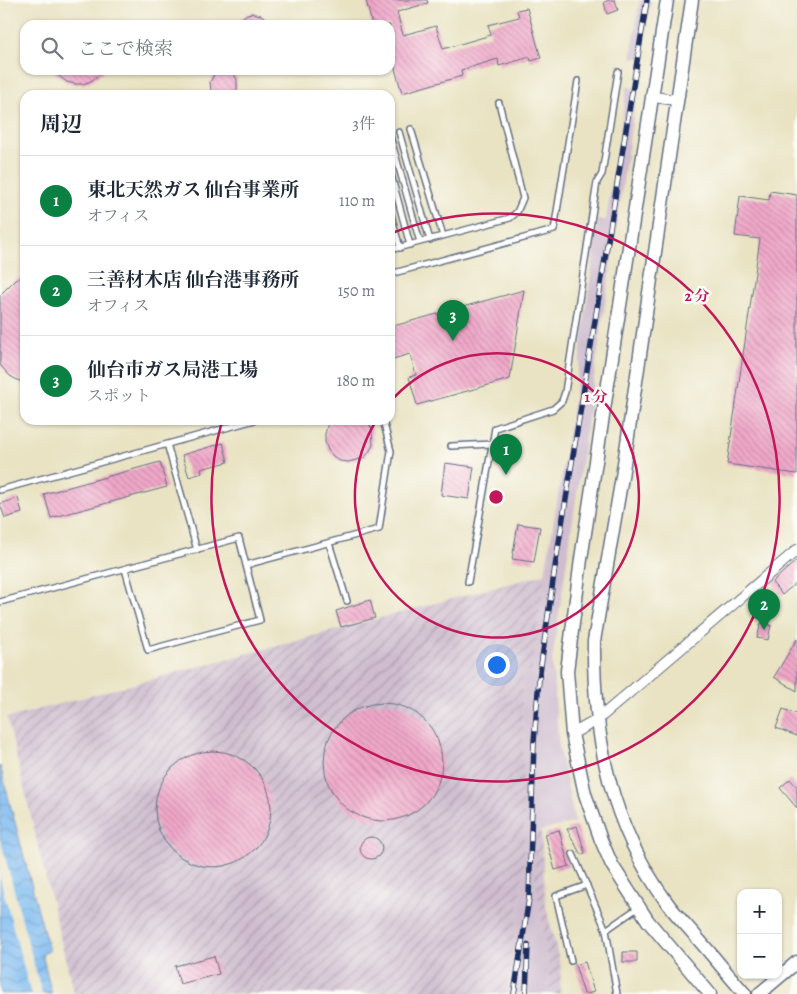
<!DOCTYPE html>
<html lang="ja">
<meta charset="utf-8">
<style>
body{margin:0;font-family:Alegreya,"Noto Serif JP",serif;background:#f6f6f7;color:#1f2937}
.controls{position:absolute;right:15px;bottom:15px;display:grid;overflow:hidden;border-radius:10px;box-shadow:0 1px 4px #0004}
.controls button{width:45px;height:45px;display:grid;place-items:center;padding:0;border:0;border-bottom:1px solid #e0e1e3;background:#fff;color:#1f2937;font:25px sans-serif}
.you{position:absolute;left:496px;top:664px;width:18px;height:18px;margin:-12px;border:4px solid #fff;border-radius:50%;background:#1a73e8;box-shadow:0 0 0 8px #1a73e833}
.badge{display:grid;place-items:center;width:32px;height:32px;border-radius:50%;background:#0b8043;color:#fff;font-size:16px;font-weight:700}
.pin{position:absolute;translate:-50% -41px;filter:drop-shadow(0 1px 2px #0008)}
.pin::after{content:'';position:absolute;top:26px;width:18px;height:15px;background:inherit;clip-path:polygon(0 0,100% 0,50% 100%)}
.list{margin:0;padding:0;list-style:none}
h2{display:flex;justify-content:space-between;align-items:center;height:65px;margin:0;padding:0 20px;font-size:21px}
h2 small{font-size:16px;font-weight:400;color:#747a83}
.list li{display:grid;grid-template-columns:32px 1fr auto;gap:15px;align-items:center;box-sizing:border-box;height:90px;padding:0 20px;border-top:1px solid #e0e1e3}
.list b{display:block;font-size:19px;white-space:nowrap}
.list p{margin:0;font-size:16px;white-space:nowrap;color:#747a83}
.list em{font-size:16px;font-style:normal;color:#747a83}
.icon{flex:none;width:28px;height:28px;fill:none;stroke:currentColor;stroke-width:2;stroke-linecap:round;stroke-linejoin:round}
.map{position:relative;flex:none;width:797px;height:994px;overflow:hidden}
.search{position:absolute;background:#fff;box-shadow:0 1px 4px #0004;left:20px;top:20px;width:375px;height:55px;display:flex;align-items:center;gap:12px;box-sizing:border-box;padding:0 18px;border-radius:15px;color:#747a83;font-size:19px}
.panel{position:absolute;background:#fff;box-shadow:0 1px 4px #0004;left:20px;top:90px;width:375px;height:335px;border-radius:15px}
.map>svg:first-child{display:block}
</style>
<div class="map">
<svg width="797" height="994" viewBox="0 0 797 994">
<defs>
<pattern id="industrial-furrows" width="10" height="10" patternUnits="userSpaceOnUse" patternTransform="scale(1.25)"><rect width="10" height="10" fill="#cfbdcf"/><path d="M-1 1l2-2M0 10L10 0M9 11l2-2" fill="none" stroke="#a79aab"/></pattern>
<pattern id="water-waves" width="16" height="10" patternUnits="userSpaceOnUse" patternTransform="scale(1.25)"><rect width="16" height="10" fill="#7cbaf0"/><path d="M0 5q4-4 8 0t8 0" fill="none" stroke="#6598c6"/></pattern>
<pattern id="building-back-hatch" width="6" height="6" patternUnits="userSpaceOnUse" patternTransform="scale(1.25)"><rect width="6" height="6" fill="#f1a8c9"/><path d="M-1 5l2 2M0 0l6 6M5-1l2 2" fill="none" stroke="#c289a6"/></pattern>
</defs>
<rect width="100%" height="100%" fill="#fdfcf7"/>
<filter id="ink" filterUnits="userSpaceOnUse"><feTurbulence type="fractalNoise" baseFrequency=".02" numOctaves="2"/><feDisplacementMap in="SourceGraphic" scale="10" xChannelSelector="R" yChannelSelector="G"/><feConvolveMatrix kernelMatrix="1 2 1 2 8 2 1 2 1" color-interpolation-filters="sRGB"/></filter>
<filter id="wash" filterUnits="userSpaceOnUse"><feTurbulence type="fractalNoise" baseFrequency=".0096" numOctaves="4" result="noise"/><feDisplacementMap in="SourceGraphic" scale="20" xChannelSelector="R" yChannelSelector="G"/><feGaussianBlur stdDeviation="1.12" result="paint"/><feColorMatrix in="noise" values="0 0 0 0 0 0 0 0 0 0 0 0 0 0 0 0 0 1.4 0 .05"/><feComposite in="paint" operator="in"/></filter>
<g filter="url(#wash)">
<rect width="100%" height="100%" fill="#e9e3c3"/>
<path fill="url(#industrial-furrows)" d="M 545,574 L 532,674 L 522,671 L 525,862 L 506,994 L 74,994 L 7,718 Z
M 541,831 L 546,907 L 561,968 L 560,994 L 548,994 L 549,974 L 533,862 L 536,832 Z"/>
<path fill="#cfbdcf" d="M 640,0 L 651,0 L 640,58 L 631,58 Z
M 627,87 L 637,88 L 552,661 L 559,748 L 575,822 L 536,832 L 533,862 L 549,974 L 548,994 L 506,994 L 525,862 L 522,671 L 532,673 L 545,574 L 575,393 L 598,220 L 606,220 Z"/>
<path fill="url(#water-waves)" stroke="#4c74a7" d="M 0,766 L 49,951 L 42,954 L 52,994 L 0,994 Z"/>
<path fill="#e9e3c3" d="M 0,838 L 42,994 L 31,994 L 0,878 Z"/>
<g id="blocks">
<path fill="url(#building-back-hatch)" d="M 366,0 L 427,0 L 428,3 L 397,12 L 403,35 L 436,26 L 443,49 L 491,35 L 488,25 L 519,17 L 517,10 L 527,8 L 541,58 L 531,61 L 530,57 L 499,66 L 498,59 L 461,70 L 462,76 L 402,93 L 390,51 L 390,25 L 372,25 Z
M 609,0 L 615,0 L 618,10 L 607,14 L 604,2 Z
M 252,13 L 261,15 L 275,25 L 233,25 L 247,14 Z
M 51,70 L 105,70 L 91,81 L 83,84 L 75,84 L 67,82 Z
M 224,71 L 232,73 L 235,76 L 237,80 L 237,89 L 233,95 L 214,95 L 211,91 L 210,82 L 215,73 Z
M 770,191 L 797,195 L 797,474 L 727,464 L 760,239 L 735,236 L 740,196 L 769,200 Z
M 25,276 L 25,384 L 10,376 L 0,365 L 0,295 L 15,280 Z
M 524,290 L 510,379 L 417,405 L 409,377 L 416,375 L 410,354 L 390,360 L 390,327 Z
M 332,420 L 366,420 L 368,422 L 372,429 L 373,445 L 369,452 L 364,458 L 348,462 L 340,461 L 333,456 L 328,450 L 325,442 L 325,434 L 327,426 Z
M 223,443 L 228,462 L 201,469 L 202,473 L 189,477 L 182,455 Z
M 160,462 L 167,487 L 51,518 L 44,494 Z
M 445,463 L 474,467 L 469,499 L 441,495 Z
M 18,498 L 22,513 L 5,518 L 0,504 Z
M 518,524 L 540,527 L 534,562 L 512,559 Z
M 797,560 L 797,582 L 782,595 L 772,582 Z
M 370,600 L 375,618 L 341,627 L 336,611 Z
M 761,623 L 771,625 L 768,640 L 757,638 Z
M 797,639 L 797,691 L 774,677 Z
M324 762a59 59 0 1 1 118 0a59 59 0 1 1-118 0Z
M 783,709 L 797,714 L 797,736 L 776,728 Z
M155 809a58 58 0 1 1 116 0a58 58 0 1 1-116 0Z
M 790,779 L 797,787 L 797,808 L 780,788 Z
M 577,826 L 585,853 L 581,855 L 567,829 Z
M 559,830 L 569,866 L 555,870 L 545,834 Z
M360 848a11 11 0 1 1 22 0a11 11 0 1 1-22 0Z
M 623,952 L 637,952 L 637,962 L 623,962 Z
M 214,956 L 219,974 L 180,984 L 175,966 Z
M 585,962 L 594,992 L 587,994 L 584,994 L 575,965 Z"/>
</g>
</g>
<g filter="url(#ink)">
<use href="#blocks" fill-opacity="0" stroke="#636e81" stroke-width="1"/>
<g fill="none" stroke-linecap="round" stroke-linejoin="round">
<g stroke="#636e81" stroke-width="8">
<path id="service" d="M 411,129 L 443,236
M 399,132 L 430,240
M 390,136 L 420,242
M 390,171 L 410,245
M 390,211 L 400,248
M 390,250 L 510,218 L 517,212 L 523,198 L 499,103
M 390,274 L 554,230 L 578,81
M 167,444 L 197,550
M 451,446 L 492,444
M 0,490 L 255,420
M 329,543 L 347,601
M 246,565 L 379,529 L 391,451 L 383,420
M 468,582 L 495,428 L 553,409 L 562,401 L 565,392 L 597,182 L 602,174 L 618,72
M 0,602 L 239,538 L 260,620 L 148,650 L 125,569
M 573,854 L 606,930
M 571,961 L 556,896 L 587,885
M 617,994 L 606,930 L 639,907"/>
</g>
<g stroke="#636e81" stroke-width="12">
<path id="minor" d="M 654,97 L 676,100
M 572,734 L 597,720 L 797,550"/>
</g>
<g stroke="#636e81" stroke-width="15">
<path id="tertiary" d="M 667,0 L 581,559 L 567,671 L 572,734 L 585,794 L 601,840 L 612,865 L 648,921 L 710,994
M 692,0 L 622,477 L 594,641 C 593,737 610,825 668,904 C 677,916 688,927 698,939 C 714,957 729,976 745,994
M 759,994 L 797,962"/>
</g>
<use href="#service" stroke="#fff" stroke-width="5"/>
<use href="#minor" stroke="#fff" stroke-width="10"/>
<use href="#tertiary" stroke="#fff" stroke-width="12"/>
<g stroke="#1b2f5e" stroke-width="5.5">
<path id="rail" d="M 514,994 L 529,898 L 534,742 L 539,679 L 555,567 L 647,0
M 526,994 L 528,945"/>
</g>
<use href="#rail" stroke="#fdfcf7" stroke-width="4" stroke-dasharray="11" stroke-linecap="butt"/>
</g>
</g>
<g fill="none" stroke="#c2185b" stroke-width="2.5">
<path d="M390 402A142 142 0 1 1 376 421"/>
<path d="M392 233A284 284 0 1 1 222 421"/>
</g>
<circle cx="496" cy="497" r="8" fill="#c2185b" stroke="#fdfcf7" stroke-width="2.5"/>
<g font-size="15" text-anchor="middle" font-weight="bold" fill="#c2185b" stroke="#fdfcf7" stroke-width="5" stroke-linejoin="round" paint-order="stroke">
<text x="697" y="301">2 分</text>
<text x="596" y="402">1 分</text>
</g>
</svg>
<div class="controls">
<button>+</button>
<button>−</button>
</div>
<div class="you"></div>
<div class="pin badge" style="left:506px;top:475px">1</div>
<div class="pin badge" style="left:764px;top:630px">2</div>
<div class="pin badge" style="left:453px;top:341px">3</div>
<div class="search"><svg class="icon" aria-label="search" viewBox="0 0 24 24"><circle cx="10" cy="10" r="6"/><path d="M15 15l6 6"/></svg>ここで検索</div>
<section class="panel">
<h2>周辺<small>3件</small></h2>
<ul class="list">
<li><span class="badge">1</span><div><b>東北天然ガス 仙台事業所</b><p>オフィス</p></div><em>110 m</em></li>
<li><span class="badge">2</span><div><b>三善材木店 仙台港事務所</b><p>オフィス</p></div><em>150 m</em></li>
<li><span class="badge">3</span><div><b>仙台市ガス局港工場</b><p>スポット</p></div><em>180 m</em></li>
</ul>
</section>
</div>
